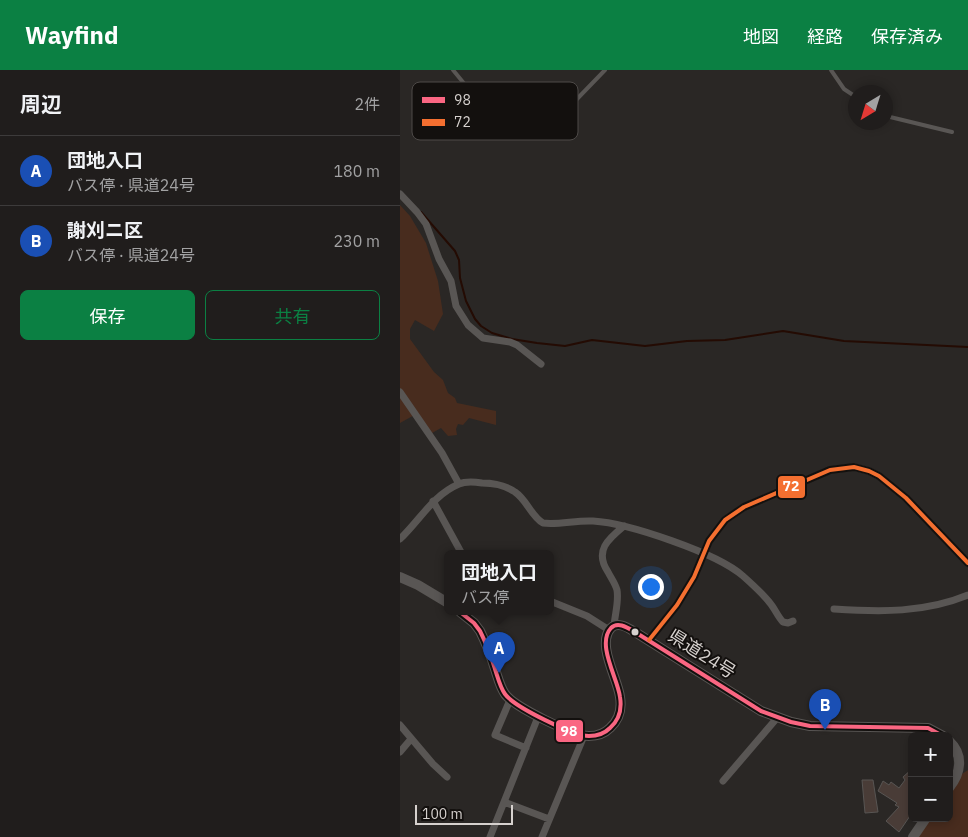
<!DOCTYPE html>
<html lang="ja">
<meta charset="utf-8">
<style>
body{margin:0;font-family:"IBM Plex Sans","Noto Sans JP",sans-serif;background:#2d2a29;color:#f1f3f6}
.controls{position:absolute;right:15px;bottom:15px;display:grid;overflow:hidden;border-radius:8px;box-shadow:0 2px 8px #0003}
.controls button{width:45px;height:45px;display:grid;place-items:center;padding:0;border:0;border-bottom:1px solid #3d3b3b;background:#201d1c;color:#f1f3f6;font:25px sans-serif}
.compass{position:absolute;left:448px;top:15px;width:45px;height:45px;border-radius:50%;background:#201d1c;box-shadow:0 2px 8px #0003;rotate:218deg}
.scale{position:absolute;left:15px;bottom:12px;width:98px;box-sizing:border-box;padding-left:5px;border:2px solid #d6d1ce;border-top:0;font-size:14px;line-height:18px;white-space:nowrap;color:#d6d1ce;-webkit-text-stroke:4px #13100e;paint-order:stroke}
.you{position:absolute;left:250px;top:516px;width:18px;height:18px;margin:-12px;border:4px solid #fff;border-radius:50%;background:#1a73e8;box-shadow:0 0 0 8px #1a73e833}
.badge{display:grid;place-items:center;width:32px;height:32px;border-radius:50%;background:#0b8043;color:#fff;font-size:16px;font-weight:700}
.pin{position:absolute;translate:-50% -41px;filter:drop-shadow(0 1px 2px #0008)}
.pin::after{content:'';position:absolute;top:26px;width:18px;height:15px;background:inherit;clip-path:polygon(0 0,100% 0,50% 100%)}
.popup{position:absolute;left:44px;top:480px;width:110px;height:65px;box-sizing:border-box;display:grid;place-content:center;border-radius:8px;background:#201d1c;filter:drop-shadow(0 1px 4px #0005);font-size:16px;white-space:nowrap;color:#a2a2a3}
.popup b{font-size:19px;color:#f1f3f6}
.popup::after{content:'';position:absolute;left:50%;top:100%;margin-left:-10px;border:10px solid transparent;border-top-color:#201d1c}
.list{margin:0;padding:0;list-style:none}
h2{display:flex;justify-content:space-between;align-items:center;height:65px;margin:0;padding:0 20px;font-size:21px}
h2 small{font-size:16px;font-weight:400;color:#a2a2a3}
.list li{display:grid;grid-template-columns:32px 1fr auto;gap:15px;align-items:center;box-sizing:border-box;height:70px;padding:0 20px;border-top:1px solid #3d3b3b}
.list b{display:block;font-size:19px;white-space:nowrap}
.list p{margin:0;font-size:16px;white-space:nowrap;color:#a2a2a3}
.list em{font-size:16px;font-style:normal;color:#a2a2a3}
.actions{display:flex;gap:10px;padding:15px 20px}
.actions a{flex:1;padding:11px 0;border:1px solid #0b8043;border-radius:8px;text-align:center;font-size:18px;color:#0b8043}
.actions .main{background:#0b8043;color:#fff}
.map{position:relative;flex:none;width:568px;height:767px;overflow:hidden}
header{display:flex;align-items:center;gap:30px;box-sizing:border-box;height:70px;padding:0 25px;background:#0b8043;color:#fff}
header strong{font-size:24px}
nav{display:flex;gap:28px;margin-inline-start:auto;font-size:18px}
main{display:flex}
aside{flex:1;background:#201d1c}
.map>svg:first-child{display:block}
</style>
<header>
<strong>Wayfind</strong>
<nav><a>地図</a><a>経路</a><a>保存済み</a></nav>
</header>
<main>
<aside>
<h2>周辺<small>2件</small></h2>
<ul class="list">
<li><span class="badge" style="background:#1a4fb4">A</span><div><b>団地入口</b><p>バス停 · 県道24号</p></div><em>180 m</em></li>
<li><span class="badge" style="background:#1a4fb4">B</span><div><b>謝刈ニ区</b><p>バス停 · 県道24号</p></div><em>230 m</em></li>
</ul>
<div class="actions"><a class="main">保存</a><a>共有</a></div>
</aside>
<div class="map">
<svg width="568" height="767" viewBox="0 0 568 767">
<rect width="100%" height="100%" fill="#2a2725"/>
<path fill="#482c1e" d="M 0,135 L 10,146 L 26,173 L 38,211 L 43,244 L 34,261 L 15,250 L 10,259 L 10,269 L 34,302 L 43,310 L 48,323 L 55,328 L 57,333 L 96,341 L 96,355 L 69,348 L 63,355 L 58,354 L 56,359 L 57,365 L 48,366 L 41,358 L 32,363 L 18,343 L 0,353 Z
M 568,700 L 568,767 L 513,767 L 526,748 L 549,748 C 549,724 545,714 568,700 Z"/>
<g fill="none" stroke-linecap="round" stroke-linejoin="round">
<path stroke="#240b03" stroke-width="2" d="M 21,142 L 55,181 L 59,190 L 60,208 L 66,231 L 75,249 L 81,256 L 92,263 L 112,269 L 137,273 L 165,276 L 192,270 L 245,276 L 287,271 L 325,270 L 383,261 L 444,271 L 568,277"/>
</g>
<path fill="#493c37" stroke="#585553" d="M 512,699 L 512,743 L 499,762 L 486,751 L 499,737 L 495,735 L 497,733 L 478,721 L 483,711 L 489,715 L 491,712 L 499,718 L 505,710 L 503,707 Z
M 462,710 L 473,710 L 478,742 L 465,743 Z"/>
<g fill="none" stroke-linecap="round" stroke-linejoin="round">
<path stroke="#595654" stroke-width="4" d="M 53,0 L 76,28 L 104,46 L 138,51 L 177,29 L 205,0
M 431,0 L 444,19 L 456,27
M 486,46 L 552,62"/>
<path stroke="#595654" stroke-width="7" d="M 0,124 L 17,142 L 26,154 L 39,189 L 51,211 L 56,236 L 68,255 L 83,268 L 110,272 L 117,275 L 141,294
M 0,322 L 42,383 L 59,414
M 33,431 L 62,484
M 0,469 C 20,450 33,425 59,414 C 66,411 75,412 82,413 C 94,413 105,415 115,422 C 127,430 131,446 143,453 C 159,455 176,450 193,451 C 228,453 317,483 343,506 C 352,514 363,524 370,533 C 375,539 378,547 383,552 L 388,553 L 393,551
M 150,531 L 187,546 L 209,560
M 434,539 C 480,542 525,543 568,525
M 214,556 C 215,544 219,531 217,520 C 215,513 211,508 208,502 C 194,481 208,469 224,456
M 249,570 L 277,535 L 294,507 L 309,471 L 325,450 L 344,437 L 430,400 L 454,397 L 469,401 L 479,406 L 506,428 L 568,493
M 110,630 L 95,665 L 126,678
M 0,655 L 33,694 L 47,707
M 0,682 L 11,669
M 323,711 L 377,648
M 104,732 L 149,749
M 90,767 L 138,647
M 142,767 L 184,666"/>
<path stroke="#595654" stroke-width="10" d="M 0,507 L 18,515 L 48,533
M 60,542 L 74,553 L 80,561 C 86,573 91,586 95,599 C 98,608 100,617 105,624 C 114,637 174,666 189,666 C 197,666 205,663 210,658 C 219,650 222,639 220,627 C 218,609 196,574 211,558 C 218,551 228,558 235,562 L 361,641 L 391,652 L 410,656 L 528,658 L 543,666
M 549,671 C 564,685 561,703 549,718
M 513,767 L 526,748"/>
<g stroke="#13100e" stroke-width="8">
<path id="bus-1" d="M 60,542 L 74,553 L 80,561 C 86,573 91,586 95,599 C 98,608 100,617 105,624 C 114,637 174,666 189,666 C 197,666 205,663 210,658 C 219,650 222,639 220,627 C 218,609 196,574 211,558 C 218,551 228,558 235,562 L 361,641 L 391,652 L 410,656 L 528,658 L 543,666"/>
</g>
<g stroke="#13100e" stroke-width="8">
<path id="bus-2" d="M 249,570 L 277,535 L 294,507 L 309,471 L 325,450 L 344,437 L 430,400 L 454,397 L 469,401 L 479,406 L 506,428 L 568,493"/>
</g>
<use href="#bus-1" stroke="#fa6682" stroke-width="4"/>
<use href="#bus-2" stroke="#f46f30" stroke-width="4"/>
</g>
<circle fill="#d6d1ce" stroke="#13100e" stroke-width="2" cx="235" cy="562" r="4.5"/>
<g text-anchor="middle" stroke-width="4" stroke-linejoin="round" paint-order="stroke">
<g font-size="18" fill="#d6d1ce" stroke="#13100e">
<text transform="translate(302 584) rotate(32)" y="6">県道24号</text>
</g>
</g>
<rect x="12" y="12" width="166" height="58" rx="8" fill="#13100e" stroke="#4e4a48" stroke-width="1"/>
<rect x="22" y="27" width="23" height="6" fill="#fa6682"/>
<rect x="22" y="49" width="23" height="7" fill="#f46f30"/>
<g font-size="14" fill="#d6d1ce">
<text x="54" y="35">98</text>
<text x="54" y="57">72</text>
</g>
<g stroke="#13100e" stroke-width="2">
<rect x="377" y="405" width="29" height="24" rx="5" fill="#f46f30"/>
<rect x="155" y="649" width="29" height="24" rx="5" fill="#fa6682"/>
</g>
<g font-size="14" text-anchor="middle" font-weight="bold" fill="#fff">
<text x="391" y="421">72</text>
<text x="169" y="666">98</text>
</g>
</svg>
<div class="controls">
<button>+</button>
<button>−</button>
</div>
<svg class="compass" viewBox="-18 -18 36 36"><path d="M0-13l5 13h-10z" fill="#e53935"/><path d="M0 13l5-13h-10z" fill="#a2a2a3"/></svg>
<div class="scale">100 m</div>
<div class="you"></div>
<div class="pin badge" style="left:99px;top:603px;background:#1a4fb4">A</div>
<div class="popup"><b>団地入口</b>バス停</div>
<div class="pin badge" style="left:425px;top:660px;background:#1a4fb4">B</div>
</div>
</main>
